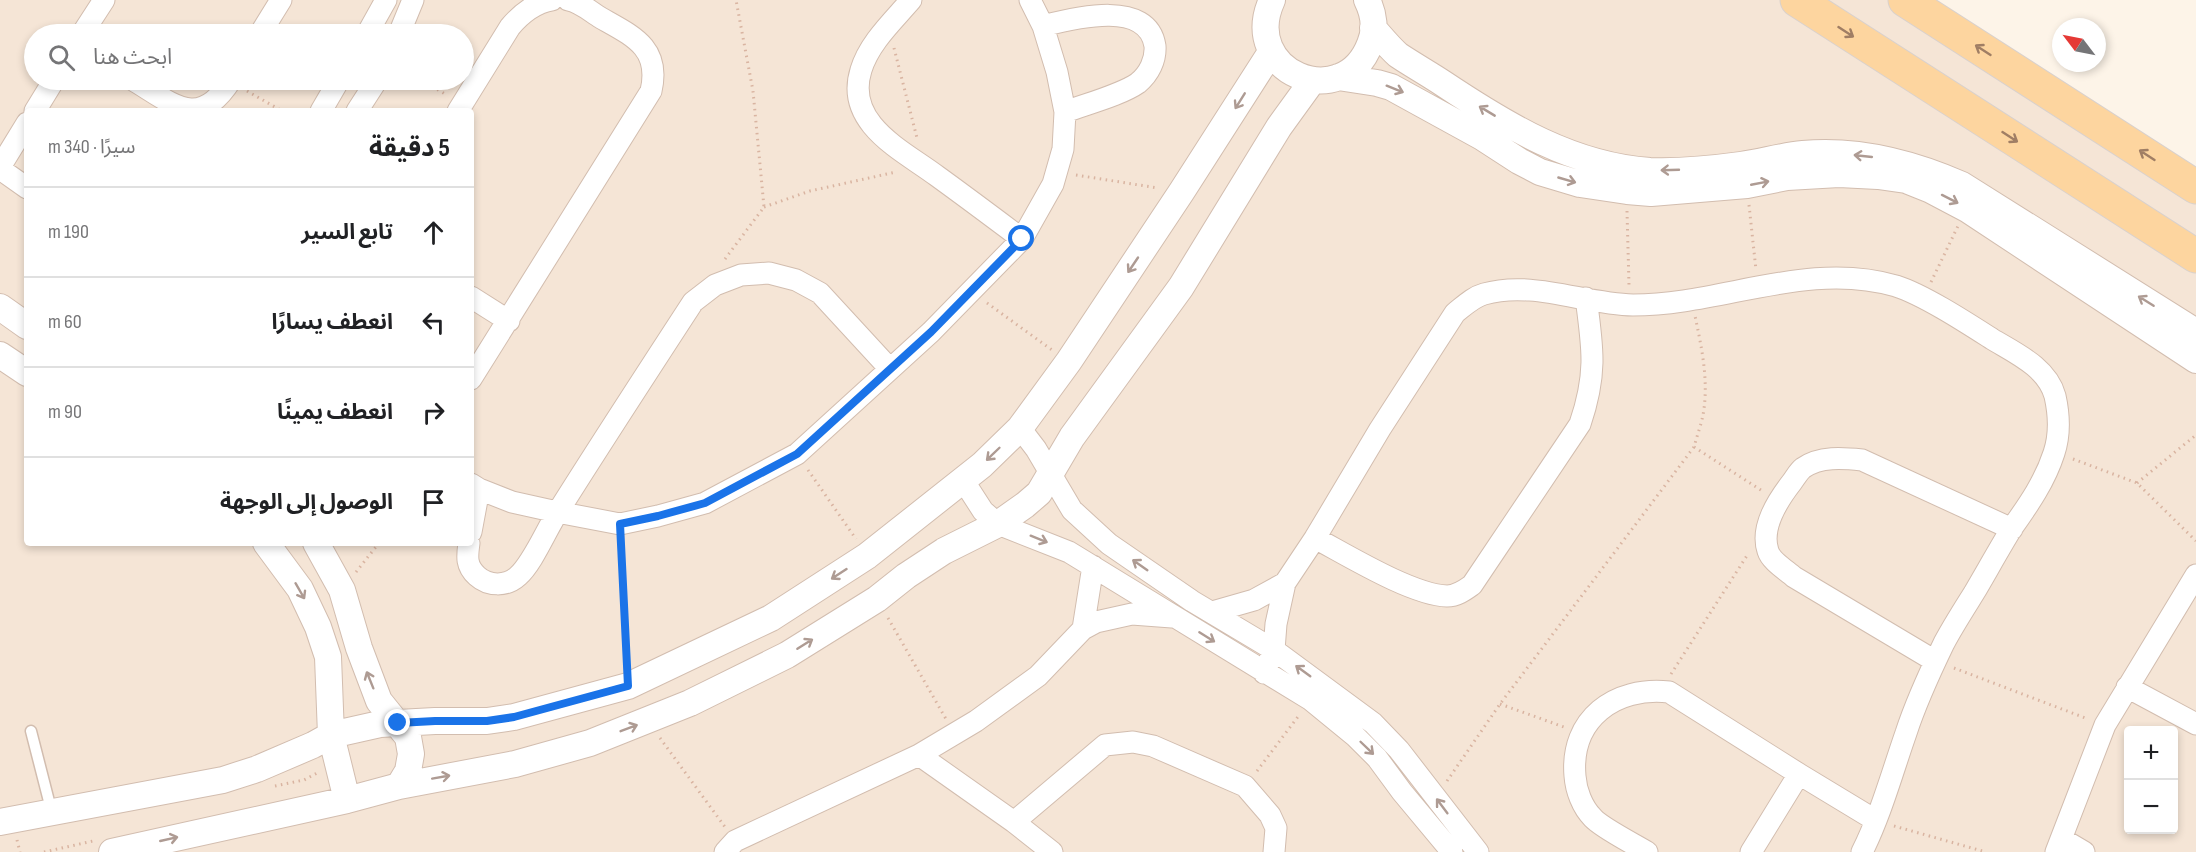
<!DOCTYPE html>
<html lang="ar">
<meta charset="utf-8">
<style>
body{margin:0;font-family:"Sofia Sans Condensed","Noto Sans Arabic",sans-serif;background:#f2f2f2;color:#202124;direction:rtl}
.controls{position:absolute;right:18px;bottom:18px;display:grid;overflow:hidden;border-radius:6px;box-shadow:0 3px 9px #0003}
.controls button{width:54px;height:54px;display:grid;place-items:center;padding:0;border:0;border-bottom:2px solid #e0e0e0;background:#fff;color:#202124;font:30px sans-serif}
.compass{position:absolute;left:2052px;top:18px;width:54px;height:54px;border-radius:50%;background:#fff;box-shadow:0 3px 9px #0003;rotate:302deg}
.stop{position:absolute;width:18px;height:18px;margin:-14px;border:4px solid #1a73e8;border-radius:50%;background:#fff}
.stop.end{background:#1a73e8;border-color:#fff;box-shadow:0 2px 6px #0008}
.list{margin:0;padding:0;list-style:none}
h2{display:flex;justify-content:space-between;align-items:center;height:78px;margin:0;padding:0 24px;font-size:26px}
h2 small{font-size:20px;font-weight:400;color:#757577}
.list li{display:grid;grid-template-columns:39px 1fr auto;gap:18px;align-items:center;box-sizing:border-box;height:90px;padding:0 24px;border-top:2px solid #e0e0e0}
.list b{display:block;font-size:22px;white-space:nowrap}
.list em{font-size:20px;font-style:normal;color:#757577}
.icon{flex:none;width:33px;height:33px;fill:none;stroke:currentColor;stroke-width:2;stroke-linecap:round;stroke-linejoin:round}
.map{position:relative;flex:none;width:2196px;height:852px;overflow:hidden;direction:ltr}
.search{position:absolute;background:#fff;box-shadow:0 3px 9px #0003;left:24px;top:24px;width:450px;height:66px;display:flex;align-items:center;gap:15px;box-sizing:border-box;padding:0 21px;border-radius:33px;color:#757577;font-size:22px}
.panel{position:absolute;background:#fff;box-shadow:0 3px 9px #0003;left:24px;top:108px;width:450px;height:438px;border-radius:6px;direction:rtl}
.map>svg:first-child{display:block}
</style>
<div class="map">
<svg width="2196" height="852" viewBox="0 0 2196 852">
<rect width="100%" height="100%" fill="#fdf4e8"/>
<path fill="#f5e5d6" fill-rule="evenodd" d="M 0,0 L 1888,0 L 2196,194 L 2196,852 L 0,852 ZM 34,34 L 464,34 L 464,80 L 34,80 ZM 27,111 L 471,111 L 471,543 L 27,543 ZM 2128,730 L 2174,730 L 2174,830 L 2128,830 Z"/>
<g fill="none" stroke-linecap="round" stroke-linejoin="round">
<g stroke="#d2bdaf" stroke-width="13">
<path id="service" d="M 31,731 L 52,813"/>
</g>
<g stroke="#d2bdaf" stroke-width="23">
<path id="minor" d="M 911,0 C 893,21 869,43 861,70 C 844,124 904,151 937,176 C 966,197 994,218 1022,239
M 1043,26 C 1078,17 1148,0 1155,46 C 1156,60 1149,74 1138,83 C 1121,95 1086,104 1065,112
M 82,34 L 104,0
M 260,34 L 281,0
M 367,34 L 386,0
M 399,34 L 413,0
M 133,80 C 173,104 199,131 231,80
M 35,111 L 54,80
M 321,111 L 339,80
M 357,111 L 377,80
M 458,111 L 510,27 C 521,14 534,3 552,0
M 0,167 L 27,123
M 0,169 L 27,188
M 471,297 L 509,321
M 471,379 L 651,91 C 661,48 633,36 601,18 C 591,12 580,2 568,0
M 1020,428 L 1036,449 L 1072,510 L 1109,544 L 1192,601 L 1274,650 L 1373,723 L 1399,750 L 1478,852
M 963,480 L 983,511 L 998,524 L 1069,552 L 1311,700 L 1355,736 L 1377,758 L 1402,792 L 1452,852
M 471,484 L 479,489 L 512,502 L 557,512 L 620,524 L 658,516 L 705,503 L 797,454 L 931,332 L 1022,239 L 1053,184 L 1063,149 L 1065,112 L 1057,72 L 1043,26 L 1030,0
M 471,532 L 479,489
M 1315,538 C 1347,555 1412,595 1447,596 C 1457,596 1465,590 1472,585 L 1580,424 C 1597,374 1593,349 1586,298
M 469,543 C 467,557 466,566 477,576 C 488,586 506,587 518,576 C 533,563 547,528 559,510 C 603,440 648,371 693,302 L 715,285 L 741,275 L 769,273 L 796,280 L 820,293 L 890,369
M 1212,612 L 1254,600 L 1285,583
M 1083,629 L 1093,566
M 1935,661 L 1794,577 C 1786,570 1771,561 1768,551 C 1760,527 1778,500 1792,482 C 1795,478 1799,471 1803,468 C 1820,456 1843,458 1862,460 L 2012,529
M 1264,673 L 1274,650 L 1276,624 L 1285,583 L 1315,538 L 1380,429 L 1455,313 C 1464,306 1473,297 1484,294 C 1532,280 1584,304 1633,305 C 1721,305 1808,260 1896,286 C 1924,295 1967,323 1992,339 C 2015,353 2047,367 2055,396 C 2059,414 2060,435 2054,453 C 2045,481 2029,504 2012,528 C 1999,549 1987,571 1974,593 C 1964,609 1953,626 1944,643 C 1930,672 1916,702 1906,733 C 1892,773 1881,814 1862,852
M 2127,687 L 2196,724
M 919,755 L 1014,822 L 1052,852
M 1799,774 L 1875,820
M 1014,822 L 1105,745 L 1133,742 L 1153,746 L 1245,786 L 1270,815 L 1276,828 L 1274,852
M 2062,839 L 2084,852
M 725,852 L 735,841 L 919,755 L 976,721 L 1038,676 L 1083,629 L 1096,622 L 1132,614 L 1172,617
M 1647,852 C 1634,844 1602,828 1593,818 C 1582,807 1576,790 1575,776 C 1570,719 1615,686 1669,692 L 1799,774 L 1751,852
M 2056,852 L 2105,725 L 2196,575"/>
</g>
<g stroke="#d2bdaf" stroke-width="28">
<path id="tertiary" d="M 1272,0 C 1239,72 1343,115 1370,44 C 1376,30 1374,14 1367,0
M 1373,28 C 1381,37 1389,47 1398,55 C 1413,65 1429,74 1444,84 C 1507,126 1573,166 1650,171 C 1680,172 1712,169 1741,165 C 1762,162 1782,156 1803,154 C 1858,149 1912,163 1962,185 L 2196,332
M 1338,77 L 1377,83 L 1391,87 L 1482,137 L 1519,161 L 1540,172 L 1580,184 L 1627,191 L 1651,193 L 1747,185 L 1787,177 L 1839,174 L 1878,176 L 1906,180 L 1931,190 L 1967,209 L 2196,360
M 0,307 L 27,326
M 0,355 L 27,373
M 266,543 L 300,589 L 318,627 L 328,657 L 331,735 L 347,800
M 316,543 L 342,590 L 359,648 L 379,701 L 408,737 L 411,754 L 408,771 L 399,786
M 0,822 L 223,780 L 257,769 L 313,745 L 331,735 L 380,724 L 435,721 L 487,721 L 514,717 L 628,686 L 771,618 L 867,556 L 982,465 L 1020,428 L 1069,361 L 1182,191 L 1271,52
M 112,852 L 347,800 L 399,786 L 515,764 L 590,743 L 690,703 L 787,655 L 877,599 L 906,576 L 944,551 L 998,524 L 1025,505 L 1039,493 L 1072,437 L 1181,287 L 1279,127 L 1313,80"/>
</g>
<g stroke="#d9d1cd" stroke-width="35">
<path id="primary" d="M 1797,0 L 2196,256
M 1905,0 L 2196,187"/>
</g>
<path stroke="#d9b4a1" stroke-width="3" stroke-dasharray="1.5 4.5" stroke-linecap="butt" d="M 894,48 L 917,138
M 422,80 L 445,94
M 247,91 L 282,111
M 1076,175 L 1158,188
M 1749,205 L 1756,270
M 764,207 L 810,191 L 896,172
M 1627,211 L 1629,285
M 725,259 L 764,207 L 753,91 L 736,0
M 1931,282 L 1958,226
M 987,303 L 1052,350
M 1694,447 L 1764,492
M 2073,459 L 2137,483 L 2196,541
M 808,470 L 856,539
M 2137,483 L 2196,435
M 621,544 L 627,663
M 356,572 L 379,543
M 888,618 L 946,719
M 1954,668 L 2088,719
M 1671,674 L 1748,554
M 1500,704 L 1564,727
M 660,738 L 725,827
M 1257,771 L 1300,714
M 1447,781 L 1500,704 L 1694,447 C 1697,436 1701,425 1703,415 C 1709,382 1702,349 1695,316
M 275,786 L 304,780 L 319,772
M 1894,826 L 1986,852
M 17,840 L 20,852
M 44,852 L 93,841"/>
<use href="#service" stroke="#fff" stroke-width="10"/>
<use href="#minor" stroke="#fff" stroke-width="21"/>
<use href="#tertiary" stroke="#fff" stroke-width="26"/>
<use href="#primary" stroke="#fdd59f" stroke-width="33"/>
</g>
<defs><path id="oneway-shaft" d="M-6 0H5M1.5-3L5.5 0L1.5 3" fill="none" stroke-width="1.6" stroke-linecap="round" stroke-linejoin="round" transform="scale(1.5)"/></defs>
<g stroke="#a07e64">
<use href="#oneway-shaft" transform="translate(1846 32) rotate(33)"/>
<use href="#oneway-shaft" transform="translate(1983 50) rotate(-147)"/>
<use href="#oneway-shaft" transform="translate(2010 137) rotate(33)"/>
<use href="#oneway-shaft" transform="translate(2147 155) rotate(-147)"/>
</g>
<g stroke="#ae9b93">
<use href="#oneway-shaft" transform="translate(1395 89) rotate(22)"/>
<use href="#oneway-shaft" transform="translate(1240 101) rotate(122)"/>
<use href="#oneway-shaft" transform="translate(1487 111) rotate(-149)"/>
<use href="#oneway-shaft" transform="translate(1863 156) rotate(-174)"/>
<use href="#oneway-shaft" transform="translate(1670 170) rotate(178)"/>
<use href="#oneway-shaft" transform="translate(1567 180) rotate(16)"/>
<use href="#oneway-shaft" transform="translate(1760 183) rotate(-11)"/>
<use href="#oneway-shaft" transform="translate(1950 199) rotate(27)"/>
<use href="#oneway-shaft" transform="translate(1133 265) rotate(124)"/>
<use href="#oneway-shaft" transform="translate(2146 301) rotate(-148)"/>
<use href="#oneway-shaft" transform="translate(993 454) rotate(136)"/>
<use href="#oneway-shaft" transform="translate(1039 539) rotate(22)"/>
<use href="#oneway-shaft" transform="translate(1140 565) rotate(-145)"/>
<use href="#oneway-shaft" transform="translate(839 574) rotate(147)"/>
<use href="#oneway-shaft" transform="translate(300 591) rotate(60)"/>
<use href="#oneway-shaft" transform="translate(1207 637) rotate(32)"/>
<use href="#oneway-shaft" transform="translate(805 644) rotate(-32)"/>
<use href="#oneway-shaft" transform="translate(1303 671) rotate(-144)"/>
<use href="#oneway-shaft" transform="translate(370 680) rotate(-112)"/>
<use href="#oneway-shaft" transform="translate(629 728) rotate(-21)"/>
<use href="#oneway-shaft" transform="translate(1367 748) rotate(44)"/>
<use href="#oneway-shaft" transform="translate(441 777) rotate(-10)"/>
<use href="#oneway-shaft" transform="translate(1442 806) rotate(-127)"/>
<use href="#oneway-shaft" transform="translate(169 839) rotate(-13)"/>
</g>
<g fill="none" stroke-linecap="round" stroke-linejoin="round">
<path stroke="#1a73e8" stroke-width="8" d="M 398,723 L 435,721 L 487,721 L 514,717 L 628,686 L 620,524 L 658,516 L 705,503 L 797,454 L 931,332 L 1022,239"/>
</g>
</svg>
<div class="controls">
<button>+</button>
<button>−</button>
</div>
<svg class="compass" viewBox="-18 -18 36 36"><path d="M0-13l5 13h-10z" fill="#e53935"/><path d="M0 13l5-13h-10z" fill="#757577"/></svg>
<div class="stop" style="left:1022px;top:239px"></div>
<div class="stop end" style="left:398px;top:723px"></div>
<div class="search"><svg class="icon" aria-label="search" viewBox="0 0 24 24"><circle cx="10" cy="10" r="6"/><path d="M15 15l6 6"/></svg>ابحث هنا</div>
<section class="panel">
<h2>5 دقيقة<small>سيرًا · 340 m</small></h2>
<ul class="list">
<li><svg class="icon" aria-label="ahead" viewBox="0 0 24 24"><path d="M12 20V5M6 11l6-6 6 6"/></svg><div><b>تابع السير</b></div><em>190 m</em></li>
<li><svg class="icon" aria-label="left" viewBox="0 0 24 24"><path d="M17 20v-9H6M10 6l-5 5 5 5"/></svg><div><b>انعطف يسارًا</b></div><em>60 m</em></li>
<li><svg class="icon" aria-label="right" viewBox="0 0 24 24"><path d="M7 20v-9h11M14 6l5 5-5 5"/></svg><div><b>انعطف يمينًا</b></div><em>90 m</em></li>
<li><svg class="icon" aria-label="arrive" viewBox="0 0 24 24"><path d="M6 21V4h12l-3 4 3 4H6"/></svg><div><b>الوصول إلى الوجهة</b></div></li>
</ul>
</section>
</div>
